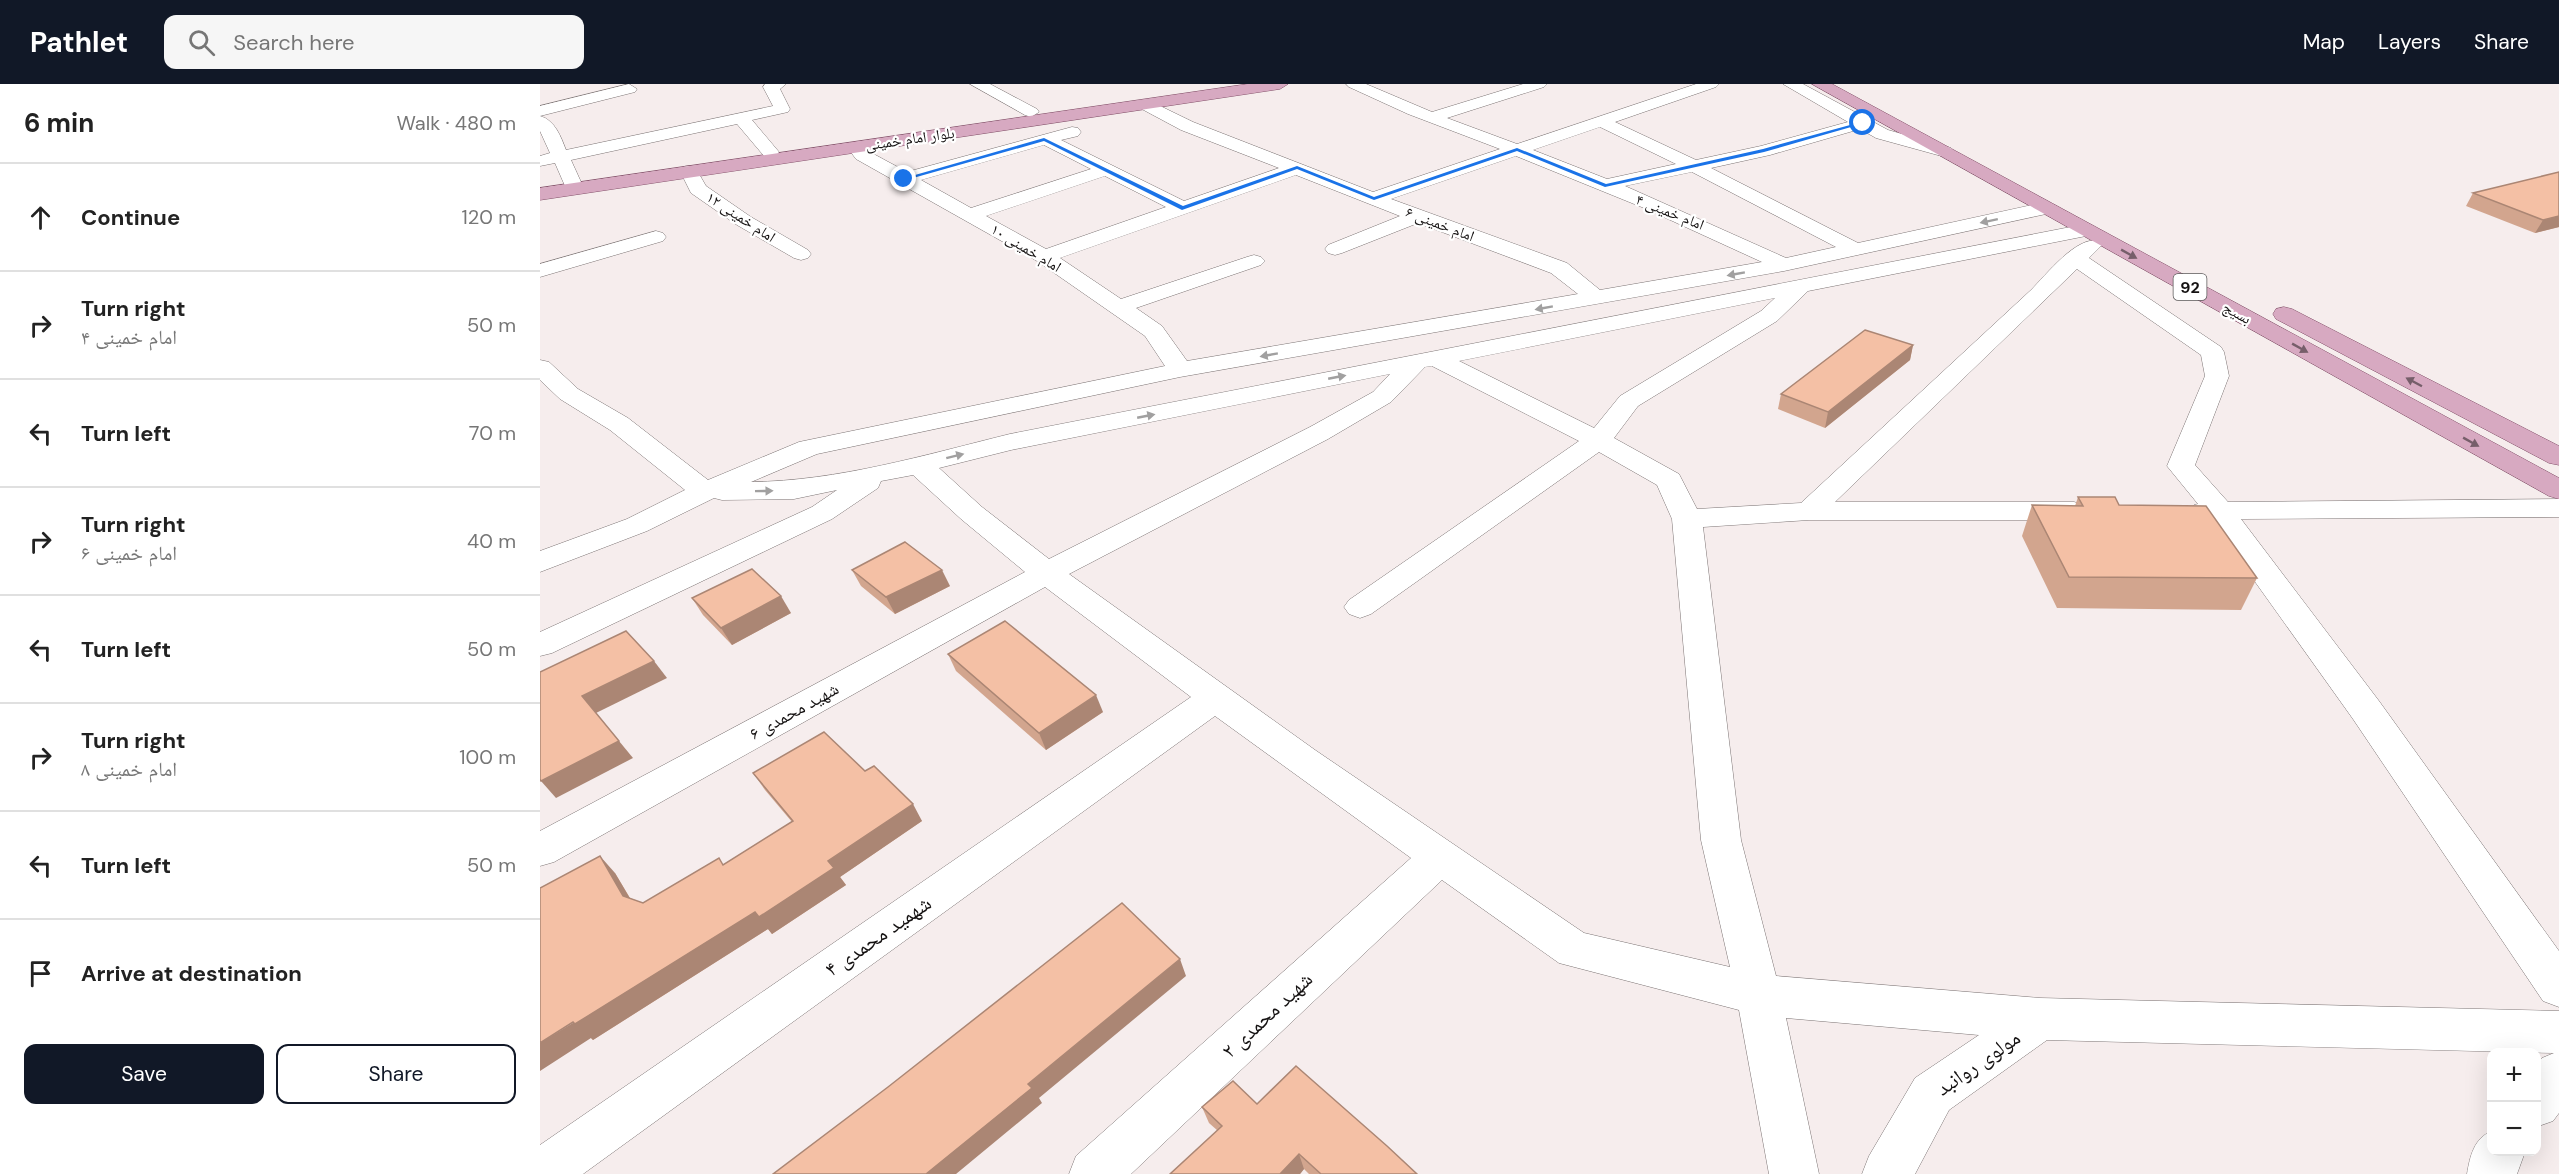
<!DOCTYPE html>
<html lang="en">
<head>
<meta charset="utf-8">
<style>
  :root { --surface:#fff; --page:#f6f6f6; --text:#222; --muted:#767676; --line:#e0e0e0; --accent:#111827 }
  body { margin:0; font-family:"DM Sans","Noto Naskh Arabic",sans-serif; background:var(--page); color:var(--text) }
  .controls { position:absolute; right:18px; bottom:18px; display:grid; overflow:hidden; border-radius:12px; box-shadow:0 6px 24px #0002 }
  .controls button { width:54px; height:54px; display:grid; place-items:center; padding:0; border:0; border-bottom:2px solid var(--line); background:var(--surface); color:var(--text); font:30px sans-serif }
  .stop { position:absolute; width:18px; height:18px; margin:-14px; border:4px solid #1a73e8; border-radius:50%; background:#fff }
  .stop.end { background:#1a73e8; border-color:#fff; box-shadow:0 2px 6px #0008 }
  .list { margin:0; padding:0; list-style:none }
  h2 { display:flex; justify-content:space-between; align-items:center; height:78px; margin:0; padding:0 24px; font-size:26px }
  h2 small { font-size:20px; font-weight:400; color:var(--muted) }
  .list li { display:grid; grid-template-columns:39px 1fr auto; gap:18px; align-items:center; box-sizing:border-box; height:108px; padding:0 24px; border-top:2px solid var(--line) }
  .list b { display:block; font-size:22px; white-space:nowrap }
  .list p { margin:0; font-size:20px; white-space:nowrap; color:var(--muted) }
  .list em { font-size:20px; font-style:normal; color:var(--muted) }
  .actions { display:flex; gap:12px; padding:18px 24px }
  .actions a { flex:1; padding:14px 0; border:2px solid var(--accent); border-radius:12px; text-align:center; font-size:21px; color:var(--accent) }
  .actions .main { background:var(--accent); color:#fff }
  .icon { flex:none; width:33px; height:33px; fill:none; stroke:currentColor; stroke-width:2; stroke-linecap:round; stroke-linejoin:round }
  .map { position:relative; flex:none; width:2019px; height:1090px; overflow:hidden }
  header { display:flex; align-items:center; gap:36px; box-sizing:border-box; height:84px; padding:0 30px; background:var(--accent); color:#fff }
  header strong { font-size:28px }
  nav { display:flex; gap:33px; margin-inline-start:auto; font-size:21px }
  .search { width:420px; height:54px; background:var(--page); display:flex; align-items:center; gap:15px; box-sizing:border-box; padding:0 21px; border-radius:12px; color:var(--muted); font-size:22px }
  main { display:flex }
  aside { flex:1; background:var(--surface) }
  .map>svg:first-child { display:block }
</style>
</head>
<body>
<header>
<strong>Pathlet</strong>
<div class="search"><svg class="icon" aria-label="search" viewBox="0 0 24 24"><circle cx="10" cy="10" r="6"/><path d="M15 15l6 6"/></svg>Search here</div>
<nav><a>Map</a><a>Layers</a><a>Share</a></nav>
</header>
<main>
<aside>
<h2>6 min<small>Walk · 480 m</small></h2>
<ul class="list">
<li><svg class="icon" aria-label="ahead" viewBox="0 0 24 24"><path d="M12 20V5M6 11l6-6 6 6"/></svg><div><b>Continue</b></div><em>120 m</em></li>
<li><svg class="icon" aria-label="right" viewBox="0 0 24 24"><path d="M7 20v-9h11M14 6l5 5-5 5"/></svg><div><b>Turn right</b><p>امام خمینی ۴</p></div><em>50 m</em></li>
<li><svg class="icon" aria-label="left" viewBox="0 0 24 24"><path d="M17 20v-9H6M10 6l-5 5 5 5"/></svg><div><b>Turn left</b></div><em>70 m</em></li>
<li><svg class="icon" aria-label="right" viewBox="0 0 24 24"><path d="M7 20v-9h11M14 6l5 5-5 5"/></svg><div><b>Turn right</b><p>امام خمینی ۶</p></div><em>40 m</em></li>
<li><svg class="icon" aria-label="left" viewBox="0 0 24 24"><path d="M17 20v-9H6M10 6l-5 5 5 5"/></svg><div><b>Turn left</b></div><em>50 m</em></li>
<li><svg class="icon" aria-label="right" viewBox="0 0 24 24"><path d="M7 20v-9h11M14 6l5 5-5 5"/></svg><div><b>Turn right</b><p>امام خمینی ۸</p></div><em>100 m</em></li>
<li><svg class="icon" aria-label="left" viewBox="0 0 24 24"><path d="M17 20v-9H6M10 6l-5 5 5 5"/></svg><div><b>Turn left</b></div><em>50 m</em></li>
<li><svg class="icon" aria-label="arrive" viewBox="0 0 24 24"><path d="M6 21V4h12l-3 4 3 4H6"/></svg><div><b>Arrive at destination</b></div></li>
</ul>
<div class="actions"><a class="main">Save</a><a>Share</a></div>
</aside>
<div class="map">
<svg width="2019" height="1090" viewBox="0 0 2019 1090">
  <rect width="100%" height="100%" fill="#f6eded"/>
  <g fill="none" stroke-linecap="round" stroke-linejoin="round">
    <defs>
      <g id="minor">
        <path d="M89,0L97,5L95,8L0,32V22Z"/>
        <path d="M225,0H246L240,5L250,25L248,28L212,36L239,68L236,72H224L197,40L31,76L41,98L39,102H25L15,79L0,82V72L10,69L0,47V32C15,36 21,53 26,66L233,22L223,3Z"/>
        <path d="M430,0H450L497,25L499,28L491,33L485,31Z"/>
        <path d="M806,0H826L892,28L983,0H1007L1004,3L907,34L977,60L1156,0H1179L1176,3L1075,38L1156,76L1221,62L1308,38L1243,0H1263L1348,46L1411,64L1414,68L1411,72L1405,73L1336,54L1320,45L1230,71L1171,84L1318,159L1506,118L1513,120L1516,124L1513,128L1506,130L1244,187L640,293L277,370L211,398C298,397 385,371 470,350L1546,140L1553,142L1556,146L1553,150L1546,152L1268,207L1237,237L1098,322L1074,354L1139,390L1157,425L1261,419L1491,206C1506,191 1537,151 1559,157L1562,161L1549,174L1681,263L1684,268L1689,292L1655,381L1688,418L2019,415V433L1701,435L1839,617L2019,867V923L2003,917L1813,635L1671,436L1654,433L1649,427L1654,421L1658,420L1627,382L1665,292L1661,271L1537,185L1295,418H1534L1544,421L1549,427L1544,433L1534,436H1269L1163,443L1201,756L1236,892L1500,914L2019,927V1029L2013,1037L1996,1043V981L2002,974L2014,969L1507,956L1409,1026L1375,1090H1322L1329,1072L1375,994L1439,951L1246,934L1279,1090H1229L1199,926L1019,879L902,796L591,1090H529L536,1072L871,774L675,632L43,1090H0V1061L651,613L505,503L14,778L0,782V747L485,488L421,435L373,391L341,397L338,404L292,435L12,569L0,572V548L272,423L297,406L254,415L182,416L174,414L107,447L0,488V467L87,435L145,406L70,346L20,315L0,296V276L9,278L38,305L88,334L168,396L259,358L625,282L605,252L497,177L316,75L307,63L310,59H322L328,67L367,88L532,43L538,44L541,48L538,52L521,56L644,117L739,84L641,46L598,23L596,20L598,17H610L653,38L833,108L960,65L868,30L809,3ZM1060,43L1136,80L1067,95L993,66ZM504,61L551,85L431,124L381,96ZM976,72L1104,124L1222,178L1060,206L1027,179L851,115ZM1152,88L1296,163L1246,174L1085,102ZM756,91L860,132L788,161L785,165L788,169L795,171L802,169L878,139L1011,189L1038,210L647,277L622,242L596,224L721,181L725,177L721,173L714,171L707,173L581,215L520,174ZM565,92L626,123L506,165L446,132ZM1235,214L1221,227L1080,312L1054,344L919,277ZM892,282L1039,357L809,516L804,523L809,530L820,534L831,530L1059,368L1117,401L1132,435L1161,756L1190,883L1044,849L775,666L529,490L788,355L851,318L885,283ZM850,290L833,308L770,343L509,475L442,423L399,384L471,366Z"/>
        <path d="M149,82L155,83L166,102L211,133L268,166L271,170L268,174L261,176L254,174L197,141L151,109L140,87L143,83Z"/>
        <path d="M116,147L123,149L126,153L123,157L0,193V180Z"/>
        <path d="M1952,1047V1068H1985L1977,1090H1927C1930,1072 1934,1054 1952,1047Z"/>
      </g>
      <g id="major">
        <path d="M708,0H748L740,5L0,116V104Z"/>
        <path d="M1272,0H1292L2019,394V415L2009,412Z"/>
        <path d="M1744,223L1752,225L2019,362V381L2009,379L1736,235L1733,230L1736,225Z"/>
      </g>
    </defs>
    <!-- minor casing -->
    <use href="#minor" stroke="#7c7474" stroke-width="1"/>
    <!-- major casing -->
    <use href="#major" stroke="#824f68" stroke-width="1"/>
    <!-- minor -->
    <use href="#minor" fill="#fff" fill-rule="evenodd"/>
    <!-- major -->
    <use href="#major" fill="#d7a9c1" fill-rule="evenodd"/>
  </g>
  <!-- wall -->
  <g fill="#d2a58e">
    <path d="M2019,88V143L1995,149L1926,122L1933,109Z"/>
    <path d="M1373,261L1370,276L1285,344L1238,325L1241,310Z"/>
    <path d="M1538,413L1579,421L1717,494L1701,526L1517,524L1482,452L1492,421L1535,422Z"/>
    <path d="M312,486L410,502L355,530L321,502Z"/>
    <path d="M152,514L251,529L192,561L163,531Z"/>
    <path d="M408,570L563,628L506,666L416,587Z"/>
    <path d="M325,687L382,737L300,793L306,801L232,850L228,845L53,956L51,954L75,789L90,814L103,819L184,780L252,738L225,706L213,689Z"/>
    <path d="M717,1020L877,1090H769L764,1085L760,1090H630L678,1047L669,1039L662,1023Z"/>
  </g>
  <!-- shaded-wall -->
  <g fill="#ab8674">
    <path d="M2019,132V143L1995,149L2003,136Z"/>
    <path d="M1373,261L1370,276L1285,344L1288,328Z"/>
    <path d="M402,486L410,502L355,530L346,513Z"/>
    <path d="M241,512L251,529L192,561L181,544Z"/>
    <path d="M114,577L127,594L56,629L42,612Z"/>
    <path d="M556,611L563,628L506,666L499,649Z"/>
    <path d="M79,657L93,674L16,714L1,697Z"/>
    <path d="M373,720L382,737L300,793L306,801L232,850L228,845L53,956L51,954L0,987V959L215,828L288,777Z"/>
    <path d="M60,772L75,789L98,828L83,812Z"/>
    <path d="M640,875L646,892L499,1014L502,1019L416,1090H386L488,1000Z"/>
    <path d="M759,1070L764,1085L760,1090H740Z"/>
  </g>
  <!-- building -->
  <g fill="#f4c0a5" stroke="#ab8674" stroke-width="1.5">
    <path d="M2019,88V132L2003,136L1933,109Z"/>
    <path d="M1325,246L1373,261L1288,328L1241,310Z"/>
    <path d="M1538,413H1575L1579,421L1666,422L1717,494L1529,493L1492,421L1543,422Z"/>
    <path d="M365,458L402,486L346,513L312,486Z"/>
    <path d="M212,485L241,512L181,544L152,514Z"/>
    <path d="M465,537L556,611L499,649L408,570Z"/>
    <path d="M86,547L114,577L42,612L79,657L1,697L0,695V588Z"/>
    <path d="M284,648L325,687L334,682L373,720L288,777L294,784L219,833L215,828L35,940L33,938L0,959V804L60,772L83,812L103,819L179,774L183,781L253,737L213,689Z"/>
    <path d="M582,819L640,875L488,1000L492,1004L386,1090H233L348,1003Z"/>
    <path d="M756,982L847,1062L877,1090H781L759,1070L740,1090H630L682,1042L662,1023L693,997L717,1020Z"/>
  </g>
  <!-- one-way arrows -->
  <defs><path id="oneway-solid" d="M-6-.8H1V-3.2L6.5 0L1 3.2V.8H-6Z" transform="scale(1.5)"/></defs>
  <g fill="#a1a0a0">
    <use href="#oneway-solid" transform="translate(1449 137) rotate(168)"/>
    <use href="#oneway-solid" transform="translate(1196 190) rotate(170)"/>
    <use href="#oneway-solid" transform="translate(1004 224) rotate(170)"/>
    <use href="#oneway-solid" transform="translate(729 271) rotate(170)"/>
    <use href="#oneway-solid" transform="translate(797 293) rotate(-11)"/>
    <use href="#oneway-solid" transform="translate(606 332) rotate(-11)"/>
    <use href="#oneway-solid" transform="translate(415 372) rotate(-14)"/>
    <use href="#oneway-solid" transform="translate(224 407) rotate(-1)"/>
  </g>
  <g fill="#765e6a">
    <use href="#oneway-solid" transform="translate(1589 170) rotate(29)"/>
    <use href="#oneway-solid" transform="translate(1760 264) rotate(29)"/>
    <use href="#oneway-solid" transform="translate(1874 298) rotate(-152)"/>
    <use href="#oneway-solid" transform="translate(1931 358) rotate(29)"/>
  </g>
  <!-- route -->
  <path fill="#1a73e8" d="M1321,38L1325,39L1224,68L1065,103L977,67L834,116L757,85L642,126L504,57L366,96L361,95L504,54L643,122L757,82L834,113L977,64L1066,100L1223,65Z"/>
  <g text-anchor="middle" stroke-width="4.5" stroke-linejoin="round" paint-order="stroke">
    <!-- far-street labels -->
    <g font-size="15" fill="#151212" stroke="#fff">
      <text transform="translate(370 55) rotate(-8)" y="5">بلوار امام خمینی</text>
      <text transform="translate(1130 128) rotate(22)" y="5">امام خمینی ۴</text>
      <text transform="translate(201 133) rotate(33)" y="5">امام خمینی ۱۲</text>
      <text transform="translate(900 140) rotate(21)" y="5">امام خمینی ۶</text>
      <text transform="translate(486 164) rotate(31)" y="5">امام خمینی ۱۰</text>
      <text transform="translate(1697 229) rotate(29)" y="5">بسیج</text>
    </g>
    <!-- shield labels -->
    <rect fill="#fff" stroke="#5b5959" stroke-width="1.5" x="1633.5" y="190" width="33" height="26" rx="4.5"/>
    <g font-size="16" font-weight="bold" fill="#151212">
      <text x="1650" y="209">92</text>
    </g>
    <!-- street labels -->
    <g font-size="18" fill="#151212" stroke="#fff">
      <text transform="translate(254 627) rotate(-29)" y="6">شهید محمدی ۶</text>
    </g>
    <!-- near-street labels -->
    <g font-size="21" fill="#151212" stroke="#fff">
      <text transform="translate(338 852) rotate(-35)" y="7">شهمید محمدی ۴</text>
      <text transform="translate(727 931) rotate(-43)" y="7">شهید محمدی ۲</text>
      <text transform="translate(1438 979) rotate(-35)" y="7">مولوی روانبد</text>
    </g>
  </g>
</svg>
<div class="controls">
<button>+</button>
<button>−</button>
</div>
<div class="stop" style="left:1323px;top:39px"></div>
<div class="stop end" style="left:364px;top:95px"></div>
</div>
</main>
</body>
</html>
